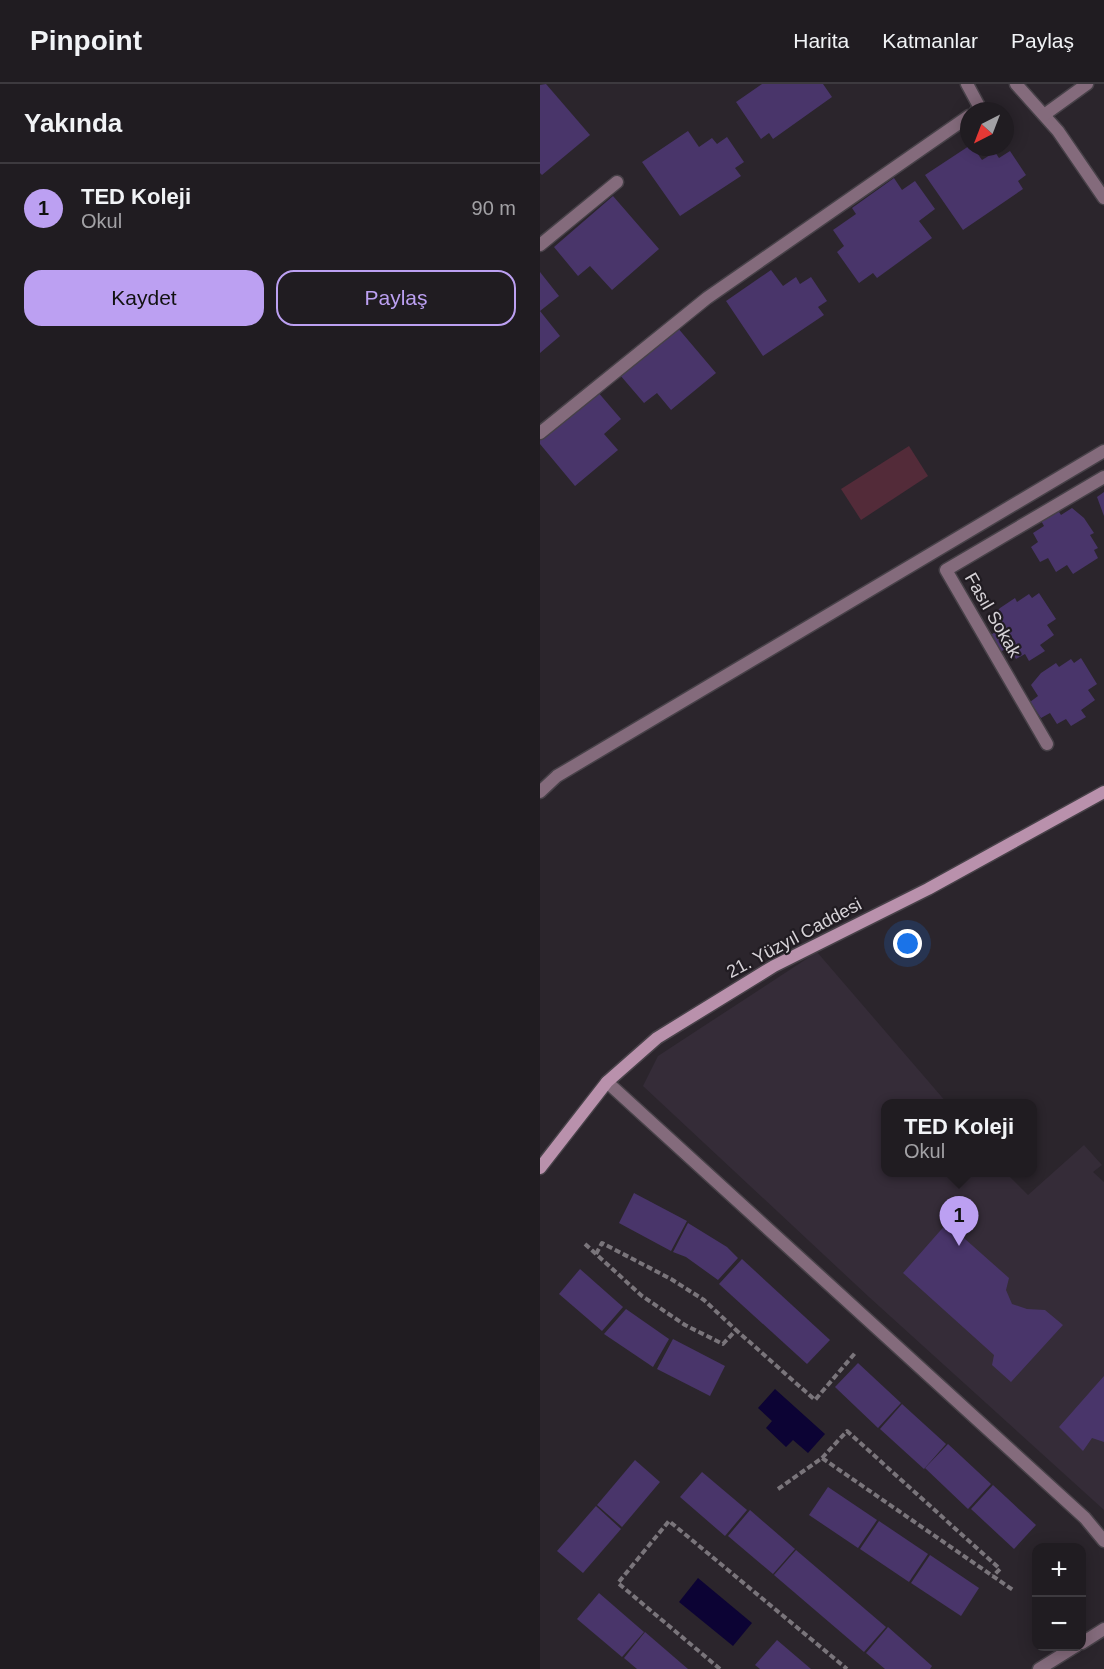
<!DOCTYPE html>
<html lang="tr">
<head>
<meta charset="utf-8">
<style>
  :root { --surface:#201c21; --page:#28252a; --text:#f1f3f6; --muted:#a2a1a5; --line:#3d3a3f; --accent:#bca0f2 }
  body { margin:0; font-family:Helvetica,sans-serif; background:var(--page); color:var(--text) }
  .controls { position:absolute; right:18px; bottom:18px; display:grid; overflow:hidden; border-radius:12px; box-shadow:0 3px 15px #0003 }
  .controls button { width:54px; height:54px; display:grid; place-items:center; padding:0; border:0; border-bottom:2px solid var(--line); background:var(--surface); color:var(--text); font:30px sans-serif }
  .compass { position:absolute; left:420px; top:18px; width:54px; height:54px; border-radius:50%; background:var(--surface); box-shadow:0 3px 15px #0003; rotate:222deg }
  .you { position:absolute; left:368px; top:860px; width:21px; height:21px; margin:-15px; border:4px solid #fff; border-radius:50%; background:#1a73e8; box-shadow:0 0 0 9px #1a73e833 }
  .badge { display:grid; place-items:center; width:39px; height:39px; border-radius:50%; background:var(--accent); color:#111; font-size:20px; font-weight:700 }
  .pin { position:absolute; translate:-50% -50px; filter:drop-shadow(0 2px 3px #0008) }
  .pin::after { content:''; position:absolute; top:32px; width:21px; height:18px; background:inherit; clip-path:polygon(0 0,100% 0,50% 100%) }
  .popup { position:absolute; left:341px; top:1015px; width:156px; height:78px; box-sizing:border-box; display:grid; place-content:center; border-radius:12px; background:var(--surface); filter:drop-shadow(0 2px 4px #0005); font-size:20px; white-space:nowrap; color:var(--muted) }
  .popup b { font-size:22px; color:var(--text) }
  .popup::after { content:''; position:absolute; left:50%; top:100%; margin-left:-12px; border:12px solid transparent; border-top-color:var(--surface) }
  .list { margin:0; padding:0; list-style:none }
  h2 { display:flex; justify-content:space-between; align-items:center; height:78px; margin:0; padding:0 24px; font-size:26px }
  h2 small { font-size:20px; font-weight:400; color:var(--muted) }
  .list li { display:grid; grid-template-columns:39px 1fr auto; gap:18px; align-items:center; box-sizing:border-box; height:90px; padding:0 24px; border-top:2px solid var(--line) }
  .list b { display:block; font-size:22px; white-space:nowrap }
  .list p { margin:0; font-size:20px; white-space:nowrap; color:var(--muted) }
  .list em { font-size:20px; font-style:normal; color:var(--muted) }
  .actions { display:flex; gap:12px; padding:18px 24px }
  .actions a { flex:1; padding:14px 0; border:2px solid var(--accent); border-radius:18px; text-align:center; font-size:21px; color:var(--accent) }
  .actions .main { background:var(--accent); color:#111 }
  .map { position:relative; flex:none; width:564px; height:1585px; overflow:hidden }
  header { display:flex; align-items:center; gap:36px; box-sizing:border-box; height:84px; padding:0 30px; background:var(--surface); border-bottom:2px solid var(--line) }
  header strong { font-size:28px }
  nav { display:flex; gap:33px; margin-inline-start:auto; font-size:21px }
  main { display:flex }
  aside { flex:1; background:var(--surface) }
  .map>svg:first-child { display:block }
</style>
</head>
<body>
<header>
<strong>Pinpoint</strong>
<nav><a>Harita</a><a>Katmanlar</a><a>Paylaş</a></nav>
</header>
<main>
<aside>
<h2>Yakında<small></small></h2>
<ul class="list">
<li><span class="badge">1</span><div><b>TED Koleji</b><p>Okul</p></div><em>90 m</em></li>
</ul>
<div class="actions"><a class="main">Kaydet</a><a>Paylaş</a></div>
</aside>
<div class="map">
<svg width="564" height="1585" viewBox="0 0 564 1585">
  <rect width="100%" height="100%" fill="#2b252c"/>
  <!-- built -->
  <path fill="#352c38" d="M277,868L407,1019L346,1020V1088L466,1089L488,1111L544,1061L562,1081L553,1088L564,1098V1426L329,1213L103,1002L118,972Z"/>
  <!-- green -->
  <path fill="#532b39" d="M369,362L388,392L321,436L301,405Z"/>
  <!-- water -->
  <g fill="#0c0334">
    <path d="M235,1305L285,1350L268,1369L253,1356L246,1363L226,1344L232,1337L218,1324Z"/>
    <path d="M158,1494L212,1539L193,1562L139,1518Z"/>
  </g>
  <!-- building -->
  <g fill="#49356a">
    <path d="M6,0L50,51L2,91L0,89V1Z"/>
    <path d="M222,0H283L292,13L233,55L229,49L221,55L196,18Z"/>
    <path d="M148,47L159,63L172,54L177,60L187,53L204,78L195,84L201,92L140,132L102,78Z"/>
    <path d="M429,62L433,63L442,76L455,68L459,74L470,67L486,91L478,97L483,105L423,146L385,91Z"/>
    <path d="M354,94L362,106L375,97L395,125L379,137L392,154L337,194L333,189L319,199L297,168L304,162L293,146L316,130L312,124Z"/>
    <path d="M73,112L119,165L72,206L50,182L38,192L14,163Z"/>
    <path d="M231,186L243,202L256,193L260,200L271,193L287,217L278,223L284,231L223,272L186,217Z"/>
    <path d="M0,188L19,212L0,227L20,252L0,269Z"/>
    <path d="M137,243L176,289L131,326L117,309L104,319L80,291Z"/>
    <path d="M57,307L81,335L64,350L78,366L35,402L0,360V355Z"/>
    <path d="M564,408V432L557,413Z"/>
    <path d="M516,423L521,431L532,424L544,434L554,449L550,451L558,464L554,466L558,474L533,490L527,481L516,488L508,474L500,478L491,463L498,458L493,449L504,442L499,433Z"/>
    <path d="M499,509L516,535L507,541L514,551L500,561L505,567L489,577L485,570L476,575L468,563L459,569L449,552L457,547L450,536L460,524L475,514L477,518L489,510L492,514Z"/>
    <path d="M541,574L557,600L548,606L555,616L541,626L546,633L531,642L526,635L517,640L510,629L501,634L490,618L498,612L491,601L501,589L516,579L519,583L531,575L534,579Z"/>
    <path d="M94,1109L147,1137L131,1167L79,1139Z"/>
    <path d="M148,1139L187,1163L198,1174L178,1196L146,1173L133,1168Z"/>
    <path d="M407,1139L469,1194L466,1206L472,1220L487,1225L505,1226L523,1241L471,1298L452,1281L454,1271L363,1189Z"/>
    <path d="M202,1175L290,1256L267,1280L179,1200Z"/>
    <path d="M40,1185L83,1223L62,1247L19,1210Z"/>
    <path d="M86,1225L129,1255L113,1283L64,1250Z"/>
    <path d="M133,1255L185,1282L170,1312L117,1285Z"/>
    <path d="M318,1279L361,1319L338,1344L295,1303Z"/>
    <path d="M564,1292V1358L552,1354L543,1367L519,1343Z"/>
    <path d="M362,1320L406,1360L384,1385L340,1345Z"/>
    <path d="M408,1360L451,1400L428,1425L385,1384Z"/>
    <path d="M95,1376L120,1398L82,1443L57,1421Z"/>
    <path d="M162,1388L207,1426L185,1452L140,1413Z"/>
    <path d="M453,1401L496,1441L474,1465L431,1425Z"/>
    <path d="M288,1403L337,1436L318,1464L269,1431Z"/>
    <path d="M56,1422L81,1445L43,1489L17,1467Z"/>
    <path d="M210,1426L255,1465L233,1490L188,1452Z"/>
    <path d="M339,1437L388,1470L369,1498L320,1465Z"/>
    <path d="M256,1466L346,1543L324,1568L234,1491Z"/>
    <path d="M390,1471L439,1504L421,1532L371,1499Z"/>
    <path d="M59,1509L104,1548L82,1573L37,1535Z"/>
    <path d="M348,1543L392,1582L390,1585H345L326,1569Z"/>
    <path d="M105,1548L148,1585H97L84,1574Z"/>
    <path d="M237,1556L271,1585H220L215,1581Z"/>
  </g>
  <g fill="none" stroke-linecap="round" stroke-linejoin="round">
    <defs>
      <g id="street">
        <path d="M427,0L440,24L436,27"/>
        <path d="M476,0L518,47L564,114"/>
        <path d="M504,31L547,0"/>
        <path d="M0,161L77,98"/>
        <path d="M0,349L167,214L429,32"/>
        <path d="M507,660L406,486L564,393"/>
        <path d="M0,708L17,692L564,367"/>
        <path d="M67,998L545,1434L564,1457"/>
        <path d="M542,1559L564,1545"/>
        <path d="M499,1585L536,1562"/>
      </g>
      <path id="secondary" d="M0,1084L67,998L117,954L234,882L388,805L564,708"/>
    </defs>
    <!-- street casing -->
    <use href="#street" stroke="#474148" stroke-width="15"/>
    <!-- secondary casing -->
    <use href="#secondary" stroke="#474148" stroke-width="15"/>
    <!-- path -->
    <g stroke="#7a757b" stroke-width="4" stroke-dasharray="6 3" stroke-linecap="butt">
      <path d="M45,1160L102,1212L145,1241L183,1260L196,1246L275,1316L316,1268"/>
      <path d="M56,1170L62,1159L131,1195L164,1216L196,1246"/>
      <path d="M282,1374L307,1347L460,1485L453,1492"/>
      <path d="M238,1405L282,1374L473,1506"/>
      <path d="M180,1585L78,1499L129,1437L307,1585"/>
    </g>
    <!-- street -->
    <use href="#street" stroke="#846b7c" stroke-width="12"/>
    <!-- secondary -->
    <use href="#secondary" stroke="#b991ac" stroke-width="12"/>
  </g>
  <g text-anchor="middle" stroke-width="4.5" stroke-linejoin="round" paint-order="stroke">
    <!-- street labels -->
    <g font-size="18" fill="#d7d3d8" stroke="#211c22">
      <text transform="translate(453 531) rotate(60)" y="6">Fasıl Sokak</text>
      <text transform="translate(254 854) rotate(-28)" y="6">21. Yüzyıl Caddesi</text>
    </g>
  </g>
</svg>
<div class="controls">
<button>+</button>
<button>−</button>
</div>
<svg class="compass" viewBox="-18 -18 36 36"><path d="M0-13l5 13h-10z" fill="#e53935"/><path d="M0 13l5-13h-10z" fill="#a2a1a5"/></svg>
<div class="you"></div>
<div class="pin badge" style="left:419px;top:1162px">1</div>
<div class="popup"><b>TED Koleji</b>Okul</div>
</div>
</main>
</body>
</html>
